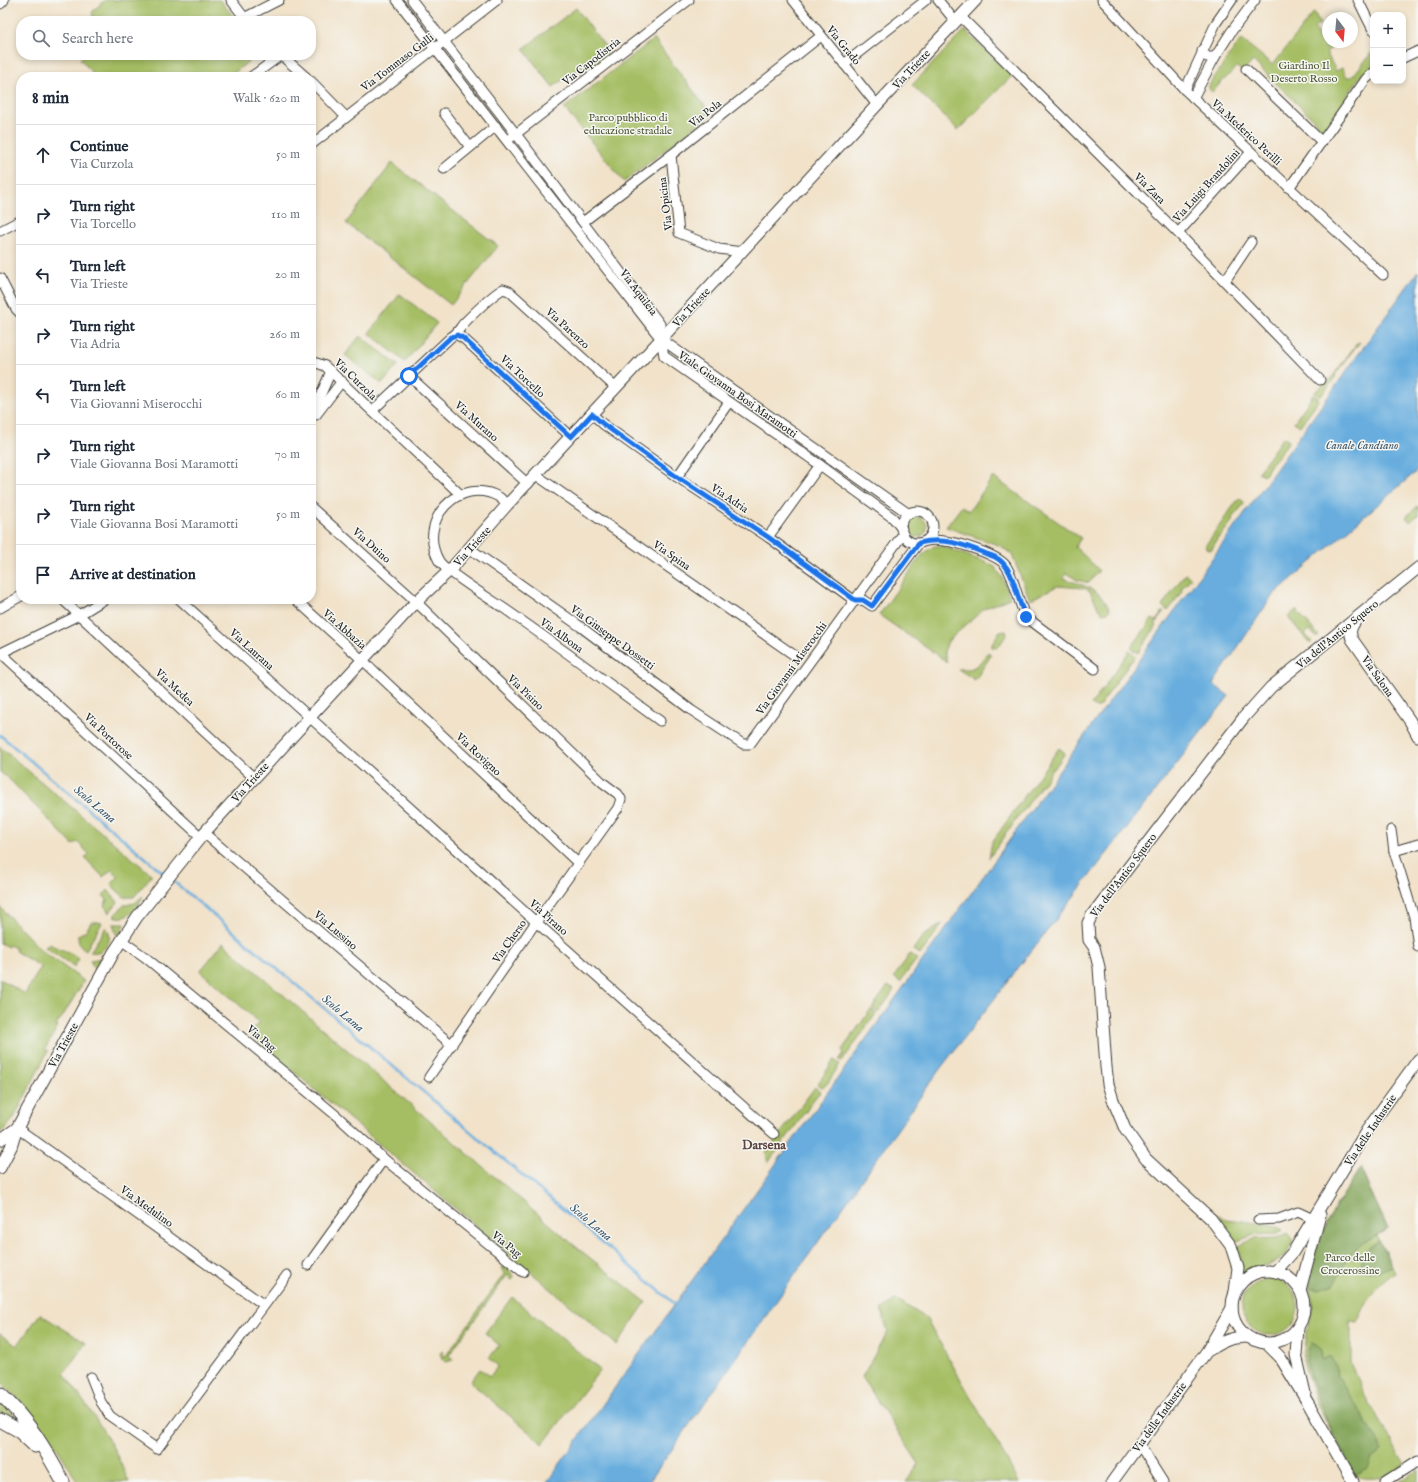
<!DOCTYPE html>
<html lang="en">
<head>
<meta charset="utf-8">
<style>
  :root { --surface:#fff; --page:#f6f6f7; --text:#1f2937; --muted:#747a83; --line:#e0e1e3 }
  body { margin:0; font-family:"IM FELL English",serif; background:var(--page); color:var(--text) }
  .controls { position:absolute; right:12px; top:12px; display:grid; overflow:hidden; border-radius:8px; box-shadow:0 2px 6px #0003 }
  .controls button { width:36px; height:36px; display:grid; place-items:center; padding:0; border:0; border-bottom:1px solid var(--line); background:var(--surface); color:var(--text); font:20px sans-serif }
  .compass { position:absolute; left:1322px; top:12px; width:36px; height:36px; border-radius:50%; background:var(--surface); box-shadow:0 2px 6px #0003; rotate:164deg }
  .stop { position:absolute; width:12px; height:12px; margin:-9px; border:3px solid #1a73e8; border-radius:50%; background:#fff }
  .stop.end { background:#1a73e8; border-color:#fff; box-shadow:0 1px 4px #0008 }
  .list { margin:0; padding:0; list-style:none }
  h2 { display:flex; justify-content:space-between; align-items:center; height:52px; margin:0; padding:0 16px; font-size:17px }
  h2 small { font-size:13px; font-weight:400; color:var(--muted) }
  .list li { display:grid; grid-template-columns:26px 1fr auto; gap:12px; align-items:center; box-sizing:border-box; height:60px; padding:0 16px; border-top:1px solid var(--line) }
  .list b { display:block; font-size:15px; white-space:nowrap }
  .list p { margin:0; font-size:13px; white-space:nowrap; color:var(--muted) }
  .list em { font-size:13px; font-style:normal; color:var(--muted) }
  .icon { flex:none; width:22px; height:22px; fill:none; stroke:currentColor; stroke-width:2; stroke-linecap:round; stroke-linejoin:round }
  .map { position:relative; flex:none; width:1418px; height:1482px; overflow:hidden }
  .search { position:absolute; background:var(--surface); box-shadow:0 2px 6px #0003; left:16px; top:16px; width:300px; height:44px; display:flex; align-items:center; gap:10px; box-sizing:border-box; padding:0 14px; border-radius:16px; color:var(--muted); font-size:15px }
  .panel { position:absolute; background:var(--surface); box-shadow:0 2px 6px #0003; left:16px; top:72px; width:300px; height:532px; border-radius:16px }
  .map>svg:first-child { display:block }
</style>
</head>
<body>
<div class="map">
<svg width="1418" height="1482" viewBox="0 0 1418 1482">
  <rect width="100%" height="100%" fill="#f6f6f2"/>
  <filter id="ink" filterUnits="userSpaceOnUse"><feTurbulence type="fractalNoise" baseFrequency=".025" numOctaves="2"/><feDisplacementMap in="SourceGraphic" scale="8" xChannelSelector="R" yChannelSelector="G"/><feConvolveMatrix kernelMatrix="1 2 1 2 8 2 1 2 1" color-interpolation-filters="sRGB"/></filter>
  <filter id="wash" filterUnits="userSpaceOnUse"><feTurbulence type="fractalNoise" baseFrequency=".012" numOctaves="4" result="noise"/><feDisplacementMap in="SourceGraphic" scale="16" xChannelSelector="R" yChannelSelector="G"/><feGaussianBlur stdDeviation="0.9" result="paint"/><feColorMatrix in="noise" values="0 0 0 0 0 0 0 0 0 0 0 0 0 0 0 0 0 1.4 0 .05"/><feComposite in="paint" operator="in"/></filter>
  <g filter="url(#wash)">
    <rect width="100%" height="100%" fill="#f1e2c9"/>
    <!-- green -->
    <g fill="#a5be64" stroke="#606d40">
      <path d="M105,0H220L237,21H94L92,12Z"/>
      <path d="M576,8L610,53L582,74L578,69L553,87L523,49Z"/>
      <path d="M1314,12L1320,24L1314,27L1325,48L1331,46L1332,48L1326,52L1336,71L1342,68L1347,77H1352L1373,51V66L1362,74L1322,133L1318,134L1314,129L1318,124L1253,61L1243,72L1237,67L1212,92L1209,89V85L1241,39L1273,65Z"/>
      <path d="M965,30L1012,76L958,130L912,85Z"/>
      <path d="M654,39L711,114L624,182L564,108Z"/>
      <path d="M85,55H255L254,57L229,77H96L80,59Z"/>
      <path d="M392,163L498,246L451,305L346,223Z"/>
      <path d="M400,294L437,323L405,362L369,333Z"/>
      <path d="M360,336L398,365L382,384L345,355Z"/>
      <path d="M1360,342L1345,360L1346,362L1335,374L1336,376L1321,396L1320,397L1314,393L1318,389L1330,380L1357,343Z"/>
      <path d="M1313,395L1319,399L1300,426L1294,422Z"/>
      <path d="M1283,437L1289,441L1284,448L1282,449L1279,455L1271,464L1265,475H1263L1258,472Z"/>
      <path d="M993,477L1081,538L1075,547L1099,570L1089,583L1077,580L1066,573L1063,578C1085,587 1098,586 1110,610L1108,612L1103,613L1099,610L1090,591L1084,588L1057,586L1030,600L1012,555L1001,546L946,527L962,506L969,511Z"/>
      <path d="M1239,498L1244,502V504L1232,518L1233,520L1220,537H1218L1212,549L1210,550L1205,546Z"/>
      <path d="M1418,506V515L1410,522L1406,517Z"/>
      <circle cx="917" cy="527" r="10"/>
      <path d="M934,546H942L985,562L995,567L1002,577L1010,598L985,608L948,641L944,652L947,662L879,615L922,555Z"/>
      <path d="M1185,574L1191,578L1181,589L1182,591L1168,611L1162,606Z"/>
      <path d="M1296,610L1319,636L1317,638L1310,630L1305,634L1312,642L1310,644L1288,617Z"/>
      <path d="M1163,611H1164L1155,624L1157,625L1138,653L1131,648L1152,619L1156,621Z"/>
      <path d="M1006,631L1007,635C1003,639 1000,646 996,648L992,647V644L999,632Z"/>
      <path d="M1130,650L1136,656L1130,663H1128L1126,669L1116,681V683L1098,708H1096L1091,705Z"/>
      <path d="M987,653H990V657L975,680L958,669H970L978,665Z"/>
      <path d="M0,747L152,875L134,897H124L111,885L118,877L111,870L103,877L85,858L89,854L77,842L73,845L11,781L0,772Z"/>
      <path d="M1059,748L1065,753L1054,769H1052L1044,783L1039,787V789L1020,815L1018,816L1010,829L1005,833V836L989,858L992,842Z"/>
      <path d="M108,890L118,902L109,913L105,905L107,900L103,895Z"/>
      <path d="M143,896C138,907 128,922 114,916L124,905L135,903Z"/>
      <path d="M0,907L41,950L84,981L61,1019H60L56,1025L58,1026L45,1049L48,1051L14,1118L6,1128L0,1133V979L25,994L41,967L15,951L16,949L10,945L8,947L0,943Z"/>
      <path d="M91,922H98L102,923L86,950C79,946 78,942 78,935L86,931Z"/>
      <path d="M113,924H125L117,936Z"/>
      <path d="M942,924L920,955L913,950L922,937Z"/>
      <path d="M106,927C115,940 105,955 90,952Z"/>
      <path d="M223,943L575,1246L646,1302L617,1345L249,1034L259,1022L200,971Z"/>
      <path d="M50,944C60,951 70,950 79,959L74,967L45,947Z"/>
      <path d="M910,954L917,959L900,982L894,977Z"/>
      <path d="M104,958L96,973L90,960Z"/>
      <path d="M888,986L894,990L878,1013L872,1008Z"/>
      <path d="M871,1009L876,1014L871,1021L869,1022L866,1026V1028L861,1035H860L857,1041L842,1061L839,1060L844,1053L842,1050Z"/>
      <path d="M834,1060L840,1064C834,1072 830,1083 822,1088L817,1085Z"/>
      <path d="M815,1087L820,1092L811,1103L806,1112H804L799,1121L768,1163L766,1153Z"/>
      <path d="M1360,1168L1388,1229L1377,1235L1395,1272C1376,1286 1365,1300 1358,1322L1351,1321V1362L1363,1392L1405,1464C1387,1476 1376,1482 1354,1476L1318,1406L1308,1378L1303,1360L1306,1333L1310,1321L1313,1304L1309,1287L1314,1257L1326,1223Z"/>
      <path d="M1209,1211L1227,1219L1273,1225L1283,1230L1277,1234L1254,1235L1235,1242L1223,1226Z"/>
      <path d="M1288,1233L1293,1239V1243L1285,1256L1275,1263L1251,1269L1242,1276L1240,1257L1237,1247C1243,1244 1249,1240 1255,1239C1267,1237 1277,1241 1288,1233Z"/>
      <path d="M502,1267C506,1267 513,1272 514,1277L511,1280L508,1274L449,1355L453,1360L446,1362L442,1359L440,1353L442,1351L445,1357L504,1274Z"/>
      <circle cx="1270" cy="1307" r="28"/>
      <path d="M512,1297L600,1370L543,1444L470,1382L480,1369L490,1376L498,1366L489,1358L499,1345L485,1333Z"/>
      <path d="M896,1299L926,1318L1019,1482H906L919,1464L862,1377L888,1331L881,1310Z"/>
      <path d="M40,1314L86,1343L64,1373L98,1422L115,1451L129,1482H77C56,1442 33,1413 0,1382V1334L17,1346Z"/>
      <path d="M0,1400L22,1425L0,1414Z"/>
      <path d="M1418,1470V1482H1398L1401,1480Z"/>
    </g>
    <!-- forest -->
    <g fill="#84a55a" stroke="#50603b">
      <path d="M1360,1168L1388,1229L1364,1242L1347,1257L1335,1284L1320,1289L1309,1287L1314,1257L1326,1223Z"/>
      <path d="M1379,1240L1392,1266L1380,1271L1359,1270C1362,1253 1366,1249 1379,1240Z"/>
      <path d="M1311,1341L1321,1349L1322,1360L1330,1356L1337,1368L1338,1376L1380,1444L1383,1451L1372,1458L1368,1468L1354,1476L1330,1428L1311,1380L1306,1360Z"/>
    </g>
    <!-- water -->
    <path fill="#68adde" stroke="#42647d" d="M1418,271V470L1273,595L1213,684L1229,696L940,1069L649,1482H547C837,1078 1129,676 1418,271Z"/>
    <g fill="none" stroke-linecap="round" stroke-linejoin="round">
      <!-- stream -->
      <g stroke="#68adde" stroke-width="2.5">
        <path d="M0,735L166,875"/>
        <path d="M172,880L675,1304"/>
      </g>
    </g>
  </g>
  <g filter="url(#ink)">
    <g fill="none" stroke-linecap="round" stroke-linejoin="round">
      <defs>
        <g id="minor">
          <path d="M231,0L247,21"/>
          <path d="M397,0L661,339L909,514"/>
          <path d="M412,0L516,134L660,324L661,339L664,356L820,465L893,518L902,529"/>
          <path d="M793,0L877,105"/>
          <path d="M938,0L955,21"/>
          <path d="M1102,0L1185,90L1383,275"/>
          <path d="M1358,0L1373,30"/>
          <path d="M960,16L1178,233L1320,380"/>
          <path d="M244,18L279,0"/>
          <path d="M1202,51L1207,57H1215L1231,32L1255,0"/>
          <path d="M281,55L306,77"/>
          <path d="M1403,58L1418,51"/>
          <path d="M844,64L926,0"/>
          <path d="M1246,69L1322,142"/>
          <path d="M251,77L281,55"/>
          <path d="M311,81L346,117"/>
          <path d="M1185,90L1216,23L1232,0"/>
          <path d="M1193,98L1215,57"/>
          <path d="M444,113L470,147"/>
          <path d="M512,137L689,0"/>
          <path d="M311,145L497,0"/>
          <path d="M671,155L679,233L719,249L742,252"/>
          <path d="M444,169L496,126"/>
          <path d="M1289,188L1366,79L1373,73"/>
          <path d="M583,222L671,155L821,36"/>
          <path d="M0,231L21,220"/>
          <path d="M1178,233L1251,152"/>
          <path d="M0,278L16,309L21,314"/>
          <path d="M1225,281L1251,242"/>
          <path d="M457,335L463,338L571,437"/>
          <path d="M311,361L325,366L372,411L451,337C457,334 459,329 464,323C473,314 492,295 503,289L509,291L616,388"/>
          <path d="M409,376L528,484"/>
          <path d="M372,411L461,495"/>
          <path d="M592,414L603,424L677,477L768,537L855,601"/>
          <path d="M316,415L342,381"/>
          <path d="M311,417L331,371"/>
          <path d="M536,475L794,655"/>
          <path d="M677,477L729,402"/>
          <path d="M507,505C505,503 502,499 499,497C459,475 416,521 439,561C445,571 490,599 502,607C556,644 608,683 660,721"/>
          <path d="M311,507L410,596L602,782L618,794L621,799L618,808L536,922L429,1077"/>
          <circle cx="917" cy="527" r="16"/>
          <path d="M768,537L820,465"/>
          <path d="M923,542C930,540 937,540 944,541C957,542 999,555 1006,566C1016,581 1017,601 1026,617L1095,669"/>
          <path d="M469,548L581,627L691,710L743,744H750L903,534"/>
          <path d="M62,599L253,777"/>
          <path d="M105,599L79,615L1,653L201,837"/>
          <path d="M179,599L536,922L774,1134"/>
          <path d="M295,599L370,667L579,864"/>
          <path d="M855,601L863,600L872,606L919,543"/>
          <path d="M0,608L21,596"/>
          <path d="M1391,830L1394,851L1414,917L1418,947"/>
          <path d="M204,833L452,1045"/>
          <path d="M1394,851L1418,844"/>
          <path d="M121,940L145,957L338,1117L384,1159L523,1272"/>
          <path d="M17,1128L264,1305"/>
          <path d="M1258,1220L1279,1219L1298,1212L1313,1219L1315,1225"/>
          <path d="M308,1265L384,1159"/>
          <path d="M91,1377L101,1402L110,1416L157,1449L287,1275"/>
          <path d="M1139,1444L1163,1482"/>
          <path d="M1385,1482L1418,1461"/>
        </g>
        <g id="tertiary">
          <path d="M0,3L3,0"/>
          <path d="M1356,620C1351,627 1349,631 1352,639L1410,721L1418,736"/>
          <path d="M0,1140L17,1128"/>
          <path d="M0,1168L11,1147L17,1128L114,952L137,917L204,833L310,717L416,602L450,570L507,505L661,339L877,105L976,0"/>
          <circle cx="1268" cy="1307" r="36"/>
          <path d="M1275,1272L1293,1252L1367,1130L1418,1060"/>
          <path d="M1300,1290L1320,1215"/>
          <path d="M1235,1292L1238,1268L1231,1246L1211,1219L1146,1159L1125,1129L1113,1100L1108,1084L1106,1067L1099,967L1094,947L1089,940L1088,923L1092,915L1244,717L1271,687L1418,568"/>
          <path d="M1298,1327L1296,1355L1305,1393"/>
          <path d="M1266,1343L1280,1357L1308,1403L1353,1482"/>
          <path d="M1209,1350C1223,1341 1231,1337 1248,1337"/>
          <path d="M1112,1482L1207,1351L1232,1308"/>
        </g>
        <g id="secondary">
          <path d="M0,1394C27,1418 46,1450 63,1482"/>
          <path d="M0,1420L18,1430L35,1446"/>
        </g>
      </defs>
      <!-- minor casing -->
      <use href="#minor" stroke="#3c3a36" stroke-width="11"/>
      <!-- tertiary casing -->
      <use href="#tertiary" stroke="#3c3a36" stroke-width="13"/>
      <!-- secondary casing -->
      <use href="#secondary" stroke="#3c3a36" stroke-width="15"/>
      <!-- minor -->
      <use href="#minor" stroke="#fff" stroke-width="9"/>
      <!-- tertiary -->
      <use href="#tertiary" stroke="#fff" stroke-width="11"/>
      <!-- secondary -->
      <use href="#secondary" stroke="#fff" stroke-width="13"/>
    </g>
  </g>
  <g fill="none" stroke-linecap="round" stroke-linejoin="round" filter="url(#ink)">
    <!-- route -->
    <path stroke="#1a73e8" stroke-width="5" d="M409,376L451,337L457,335L463,338L571,437L592,414L603,424L677,477L768,537L855,600H863L872,606L919,543C948,536 968,547 995,557C1016,568 1015,598 1026,617"/>
  </g>
  <g text-anchor="middle" stroke-width="3" stroke-linejoin="round" paint-order="stroke">
    <!-- street labels -->
    <g font-size="11" fill="#1c1c1c" stroke="#f6f6f2">
      <text transform="translate(844 45) rotate(51)" y="4">Via Grado</text>
      <text transform="translate(591 61) rotate(-38)" y="4">Via Capodistria</text>
      <text transform="translate(397 62) rotate(-37)" y="4">Via Tommaso Gulli</text>
      <text transform="translate(911 69) rotate(-47)" y="4">Via Trieste</text>
      <text transform="translate(705 113) rotate(-38)" y="4">Via Pola</text>
      <text transform="translate(1247 132) rotate(43)" y="4">Via Mederico Perilli</text>
      <text transform="translate(1206 185) rotate(-48)" y="4">Via Luigi Brandolini</text>
      <text transform="translate(1150 188) rotate(45)" y="4">Via Zara</text>
      <text transform="translate(665 204) rotate(-97)" y="4">Via Opicina</text>
      <text transform="translate(639 292) rotate(53)" y="4">Via Aquileia</text>
      <text transform="translate(691 307) rotate(-47)" y="4">Via Trieste</text>
      <text transform="translate(568 328) rotate(42)" y="4">Via Parenzo</text>
      <text transform="translate(523 376) rotate(43)" y="4">Via Torcello</text>
      <text transform="translate(356 379) rotate(44)" y="4">Via Curzola</text>
      <text transform="translate(738 394) rotate(35)" y="4">Viale Giovanna Bosi Maramotti</text>
      <text transform="translate(477 421) rotate(42)" y="4">Via Murano</text>
      <text transform="translate(730 498) rotate(34)" y="4">Via Adria</text>
      <text transform="translate(372 545) rotate(42)" y="4">Via Duino</text>
      <text transform="translate(472 546) rotate(-48)" y="4">Via Trieste</text>
      <text transform="translate(672 555) rotate(35)" y="4">Via Spina</text>
      <text transform="translate(345 629) rotate(42)" y="4">Via Abbazia</text>
      <text transform="translate(1337 634) rotate(-39)" y="4">Via dell'Antico Squero</text>
      <text transform="translate(562 635) rotate(36)" y="4">Via Albona</text>
      <text transform="translate(613 637) rotate(36)" y="4">Via Giuseppe Dossetti</text>
      <text transform="translate(252 649) rotate(42)" y="4">Via Laurana</text>
      <text transform="translate(791 668) rotate(-54)" y="4">Via Giovanni Miserocchi</text>
      <text transform="translate(1378 676) rotate(55)" y="4">Via Salona</text>
      <text transform="translate(175 687) rotate(43)" y="4">Via Medea</text>
      <text transform="translate(526 692) rotate(44)" y="4">Via Pisino</text>
      <text transform="translate(109 736) rotate(43)" y="4">Via Portorose</text>
      <text transform="translate(479 754) rotate(43)" y="4">Via Rovigno</text>
      <text transform="translate(250 782) rotate(-48)" y="4">Via Trieste</text>
      <text transform="translate(1123 875) rotate(-53)" y="4">Via dell'Antico Squero</text>
      <text transform="translate(549 917) rotate(42)" y="4">Via Pirano</text>
      <text transform="translate(336 930) rotate(41)" y="4">Via Lussino</text>
      <text transform="translate(509 941) rotate(-55)" y="4">Via Cherso</text>
      <text transform="translate(262 1038) rotate(40)" y="4">Via Pag</text>
      <text transform="translate(63 1045) rotate(-61)" y="4">Via Trieste</text>
      <text transform="translate(1370 1130) rotate(-56)" y="4">Via delle Industrie</text>
      <text transform="translate(147 1206) rotate(36)" y="4">Via Medulino</text>
      <text transform="translate(507 1244) rotate(39)" y="4">Via Pag</text>
      <text transform="translate(1159 1417) rotate(-54)" y="4">Via delle Industrie</text>
    </g>
    <!-- park labels -->
    <g font-size="11" fill="#4c5535" stroke="#f6f6f2">
      <text x="1304" y="69">Giardino Il<tspan x="1304" dy="13">Deserto Rosso</tspan></text>
      <text x="628" y="121">Parco pubblico di<tspan x="628" dy="13">educazione stradale</tspan></text>
      <text x="1350" y="1261">Parco delle<tspan x="1350" dy="13">Crocerossine</tspan></text>
    </g>
    <!-- water labels -->
    <g font-size="12" font-style="italic" fill="#3a566a" stroke="#f6f6f2">
      <text x="1362" y="449">Canale Candiano</text>
      <text transform="translate(95 804) rotate(40)" y="4">Scolo Lama</text>
      <text transform="translate(343 1013) rotate(40)" y="4">Scolo Lama</text>
      <text transform="translate(591 1222) rotate(40)" y="4">Scolo Lama</text>
    </g>
    <!-- quarter labels -->
    <g font-size="13" font-weight="bold" fill="#5e4541" stroke="#f6f6f2">
      <text x="764" y="1149">Darsena</text>
    </g>
  </g>
</svg>
<div class="controls">
<button>+</button>
<button>−</button>
</div>
<svg class="compass" viewBox="-18 -18 36 36"><path d="M0-13l5 13h-10z" fill="#e53935"/><path d="M0 13l5-13h-10z" fill="#747a83"/></svg>
<div class="stop" style="left:409px;top:376px"></div>
<div class="stop end" style="left:1026px;top:617px"></div>
<div class="search"><svg class="icon" aria-label="search" viewBox="0 0 24 24"><circle cx="10" cy="10" r="6"/><path d="M15 15l6 6"/></svg>Search here</div>
<section class="panel">
<h2>8 min<small>Walk · 620 m</small></h2>
<ul class="list">
<li><svg class="icon" aria-label="ahead" viewBox="0 0 24 24"><path d="M12 20V5M6 11l6-6 6 6"/></svg><div><b>Continue</b><p>Via Curzola</p></div><em>50 m</em></li>
<li><svg class="icon" aria-label="right" viewBox="0 0 24 24"><path d="M7 20v-9h11M14 6l5 5-5 5"/></svg><div><b>Turn right</b><p>Via Torcello</p></div><em>110 m</em></li>
<li><svg class="icon" aria-label="left" viewBox="0 0 24 24"><path d="M17 20v-9H6M10 6l-5 5 5 5"/></svg><div><b>Turn left</b><p>Via Trieste</p></div><em>20 m</em></li>
<li><svg class="icon" aria-label="right" viewBox="0 0 24 24"><path d="M7 20v-9h11M14 6l5 5-5 5"/></svg><div><b>Turn right</b><p>Via Adria</p></div><em>260 m</em></li>
<li><svg class="icon" aria-label="left" viewBox="0 0 24 24"><path d="M17 20v-9H6M10 6l-5 5 5 5"/></svg><div><b>Turn left</b><p>Via Giovanni Miserocchi</p></div><em>60 m</em></li>
<li><svg class="icon" aria-label="right" viewBox="0 0 24 24"><path d="M7 20v-9h11M14 6l5 5-5 5"/></svg><div><b>Turn right</b><p>Viale Giovanna Bosi Maramotti</p></div><em>70 m</em></li>
<li><svg class="icon" aria-label="right" viewBox="0 0 24 24"><path d="M7 20v-9h11M14 6l5 5-5 5"/></svg><div><b>Turn right</b><p>Viale Giovanna Bosi Maramotti</p></div><em>50 m</em></li>
<li><svg class="icon" aria-label="arrive" viewBox="0 0 24 24"><path d="M6 21V4h12l-3 4 3 4H6"/></svg><div><b>Arrive at destination</b></div></li>
</ul>
</section>
</div>
</body>
</html>
